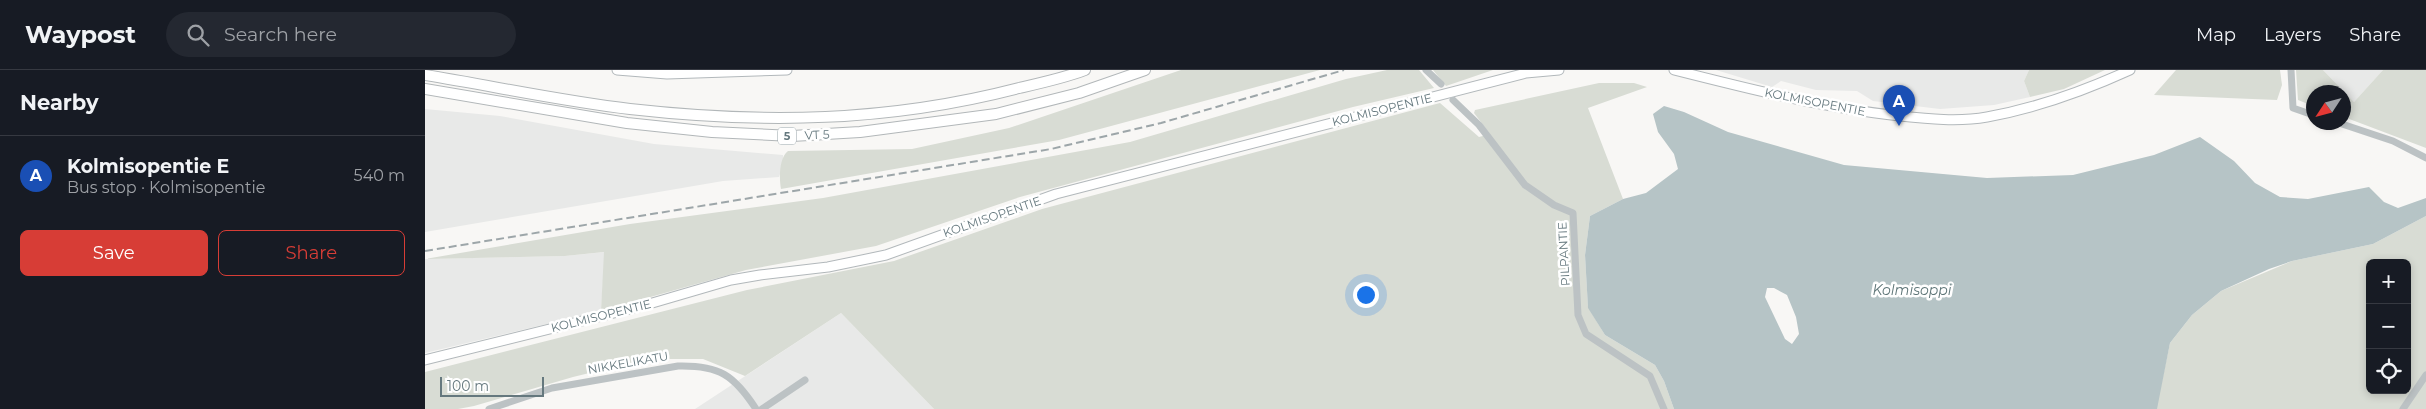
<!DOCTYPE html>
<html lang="en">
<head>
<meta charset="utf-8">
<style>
  :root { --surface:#171b24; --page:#242831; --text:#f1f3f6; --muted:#9ea1a6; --line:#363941; --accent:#d73d36 }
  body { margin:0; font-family:Montserrat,sans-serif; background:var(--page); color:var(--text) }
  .controls { position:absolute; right:15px; bottom:15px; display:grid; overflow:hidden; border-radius:8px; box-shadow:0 2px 8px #0003 }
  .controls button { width:45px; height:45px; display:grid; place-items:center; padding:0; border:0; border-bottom:1px solid var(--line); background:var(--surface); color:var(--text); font:25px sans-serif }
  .compass { position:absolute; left:1881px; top:15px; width:45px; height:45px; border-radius:50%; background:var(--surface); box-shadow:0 2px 8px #0003; rotate:234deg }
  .scale { position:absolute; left:15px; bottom:12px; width:104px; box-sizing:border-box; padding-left:5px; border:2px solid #65787e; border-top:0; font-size:14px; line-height:18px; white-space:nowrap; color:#65787e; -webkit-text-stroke:4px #fff; paint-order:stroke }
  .you { position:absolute; left:940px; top:224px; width:18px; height:18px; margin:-12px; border:4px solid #fff; border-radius:50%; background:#1a73e8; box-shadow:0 0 0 8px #1a73e833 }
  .badge { display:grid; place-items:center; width:32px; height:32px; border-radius:50%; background:var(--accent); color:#fff; font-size:16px; font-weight:700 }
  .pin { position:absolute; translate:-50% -41px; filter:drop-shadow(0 1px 2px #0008) }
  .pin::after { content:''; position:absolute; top:26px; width:18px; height:15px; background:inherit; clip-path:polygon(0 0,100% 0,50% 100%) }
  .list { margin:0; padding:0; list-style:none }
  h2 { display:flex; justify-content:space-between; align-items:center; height:65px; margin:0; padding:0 20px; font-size:21px }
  h2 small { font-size:16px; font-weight:400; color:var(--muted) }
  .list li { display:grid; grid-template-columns:32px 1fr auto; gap:15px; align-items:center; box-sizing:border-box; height:80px; padding:0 20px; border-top:1px solid var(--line) }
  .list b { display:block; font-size:19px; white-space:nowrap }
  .list p { margin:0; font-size:16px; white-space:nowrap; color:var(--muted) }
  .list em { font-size:16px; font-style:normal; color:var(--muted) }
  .actions { display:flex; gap:10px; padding:15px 20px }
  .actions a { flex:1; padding:11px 0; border:1px solid var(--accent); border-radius:8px; text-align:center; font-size:18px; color:var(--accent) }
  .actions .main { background:var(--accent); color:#fff }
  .icon { flex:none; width:28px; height:28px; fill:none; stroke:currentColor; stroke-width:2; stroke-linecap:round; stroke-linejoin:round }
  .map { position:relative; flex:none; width:2001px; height:339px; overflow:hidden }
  header { display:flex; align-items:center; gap:30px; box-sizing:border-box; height:70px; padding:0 25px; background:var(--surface); border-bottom:1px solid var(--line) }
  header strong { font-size:24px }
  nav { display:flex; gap:28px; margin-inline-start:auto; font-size:18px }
  .search { width:350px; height:45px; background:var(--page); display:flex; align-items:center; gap:12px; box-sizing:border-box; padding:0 18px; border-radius:28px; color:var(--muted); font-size:19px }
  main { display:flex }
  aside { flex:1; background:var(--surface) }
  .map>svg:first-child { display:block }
</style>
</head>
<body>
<header>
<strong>Waypost</strong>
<div class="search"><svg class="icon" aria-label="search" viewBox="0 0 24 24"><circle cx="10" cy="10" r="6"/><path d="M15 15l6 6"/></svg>Search here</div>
<nav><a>Map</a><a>Layers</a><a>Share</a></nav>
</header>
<main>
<aside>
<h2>Nearby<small></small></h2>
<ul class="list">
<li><span class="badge" style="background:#1a4fb4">A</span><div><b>Kolmisopentie E</b><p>Bus stop · Kolmisopentie</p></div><em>540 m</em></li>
</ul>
<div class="actions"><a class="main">Save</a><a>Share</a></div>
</aside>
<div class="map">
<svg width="2001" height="339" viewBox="0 0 2001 339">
  <rect width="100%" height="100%" fill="#f8f7f5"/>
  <!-- built -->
  <g fill="#e8e9e8">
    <path d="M1291,0H1604L1599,11L1605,27L1569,35L1515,39L1448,31L1432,21L1391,20L1356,11L1347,17Z"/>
    <path d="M1898,0H1958L1929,32Z"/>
    <path d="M0,39L75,46L229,74L358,85V95L354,107L298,111L0,162Z"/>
    <path d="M180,182L176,241L0,283V189L140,186Z"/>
    <path d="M416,243L509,339H270Z"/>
  </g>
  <!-- green -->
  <g fill="#d8dcd4" fill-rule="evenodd">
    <path d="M756,0H895L634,70L356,119C354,108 354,88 363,81L487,79L584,58Z"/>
    <path d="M962,0H994L1009,18L928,37L595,127L451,176L321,200L176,241L179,182L140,186L0,189L205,154L398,128L705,72L921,9Z"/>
    <path d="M1008,0H1068L1021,16Z"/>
    <path d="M1604,0H1680L1639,19L1605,27L1599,11Z"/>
    <path d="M1751,0H1855L1857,15L1852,30L1729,25Z"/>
    <path d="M1871,0H1898L1929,32L1958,0H2001V78L1919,47L1918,22H1888V36L1873,30Z"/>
    <path d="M1174,13H1209L1222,17L1163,38L1198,129L1165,146L1160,185L1163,237L1180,265L1230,295L1239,311L1249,339H509L416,243L320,306L278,289H222L148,307L49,336L33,339H0V302L322,220L469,191L617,139L1015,33L1054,67L1065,64L1049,43L1050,40Z"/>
    <path d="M2001,146V339H1731L1745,273L1767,245L1796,221L1867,191L1948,174ZM1945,193H1982V320H1945Z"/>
  </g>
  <!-- water -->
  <path fill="#b6c4c6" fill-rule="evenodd" d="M1239,36L1259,42L1303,62L1419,95L1562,108L1648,105L1729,85L1775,67L1809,91L1830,113L1855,127L1883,129L1944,117L1959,132L1973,138L2001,128V146L1948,174L1867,191L1844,199L1796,221L1767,245L1745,273L1732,339H1249L1239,311L1230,295L1180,265L1163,238L1160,185L1165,146L1198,129L1221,123L1253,99L1249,84L1233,62L1228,44ZM1342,218H1349L1362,225L1371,247L1374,264L1367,274L1360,269L1340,227Z"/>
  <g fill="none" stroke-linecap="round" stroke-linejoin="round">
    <defs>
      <g id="major">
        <path d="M192,0L242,4L362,0"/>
        <path d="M1249,0C1324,19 1399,38 1475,46C1503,49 1534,52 1562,47C1612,38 1659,21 1705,0"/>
        <path d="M0,290L217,236L306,210L335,205L403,197L461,185L631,124L1101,3L1134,0"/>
      </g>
      <g id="highway">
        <path d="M0,5C68,16 136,31 205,39C339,54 463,52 594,18C616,13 639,8 660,0"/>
        <path d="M0,19L202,53L287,62L367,66L435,62L571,44L654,23L720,0"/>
      </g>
    </defs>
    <!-- major casing -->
    <use href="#major" stroke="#b2b8bb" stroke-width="11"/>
    <!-- highway casing -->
    <use href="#highway" stroke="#b2b7b9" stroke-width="12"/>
    <!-- minor -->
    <g stroke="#bcc2c4" stroke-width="7">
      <path d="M1001,0L1016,14"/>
      <path d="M1866,0L1868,38L1888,45"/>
      <path d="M1028,30L1054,55L1100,115L1129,135L1148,143L1153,245L1161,264L1225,306L1239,339"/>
      <path d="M1911,52L1968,71L2001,88"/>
      <path d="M64,339L127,318L253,296C294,295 309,305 331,339"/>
      <path d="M337,339L380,310"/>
      <path d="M1978,339L2001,305"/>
    </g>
    <!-- major -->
    <use href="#major" stroke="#fff" stroke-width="9"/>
    <!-- highway -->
    <use href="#highway" stroke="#fff" stroke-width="10"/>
    <!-- rail -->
    <path stroke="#9da6a9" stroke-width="2" stroke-dasharray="8 4" stroke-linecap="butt" d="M0,181L626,79L736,53L919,0"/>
  </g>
  <g text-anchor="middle" stroke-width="5" stroke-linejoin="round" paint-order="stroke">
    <!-- shield labels -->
    <rect fill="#fff" stroke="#93a0a5" stroke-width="1" x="353" y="57.5" width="18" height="17" rx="4"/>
    <g font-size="11" font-weight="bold" fill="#65787e">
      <text x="362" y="70">5</text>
    </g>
    <!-- street labels -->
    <g font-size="12" fill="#65787e" stroke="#fff">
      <text transform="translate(1390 32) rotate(11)" y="4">KOLMISOPENTIE</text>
      <text transform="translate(957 40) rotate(-14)" y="4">KOLMISOPENTIE</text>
      <text transform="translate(392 65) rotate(-3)" y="4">VT 5</text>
      <text transform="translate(567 147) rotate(-19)" y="4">KOLMISOPENTIE</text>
      <text transform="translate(1139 184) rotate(-93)" y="4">PILPANTIE</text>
      <text transform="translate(176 246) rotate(-14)" y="4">KOLMISOPENTIE</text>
      <text transform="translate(203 293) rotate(-10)" y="4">NIKKELIKATU</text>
    </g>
    <!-- water labels -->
    <g font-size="14" font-style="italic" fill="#5f7678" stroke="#fff">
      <text x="1487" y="225">Kolmisoppi</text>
    </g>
  </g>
</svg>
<div class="controls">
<button>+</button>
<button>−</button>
<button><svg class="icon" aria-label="locate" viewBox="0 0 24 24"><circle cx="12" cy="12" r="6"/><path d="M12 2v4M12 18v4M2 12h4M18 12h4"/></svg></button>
</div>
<svg class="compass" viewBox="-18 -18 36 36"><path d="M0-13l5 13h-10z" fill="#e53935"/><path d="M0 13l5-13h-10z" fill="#9ea1a6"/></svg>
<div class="scale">100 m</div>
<div class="you"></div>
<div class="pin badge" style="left:1474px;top:56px;background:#1a4fb4">A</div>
</div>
</main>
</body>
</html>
